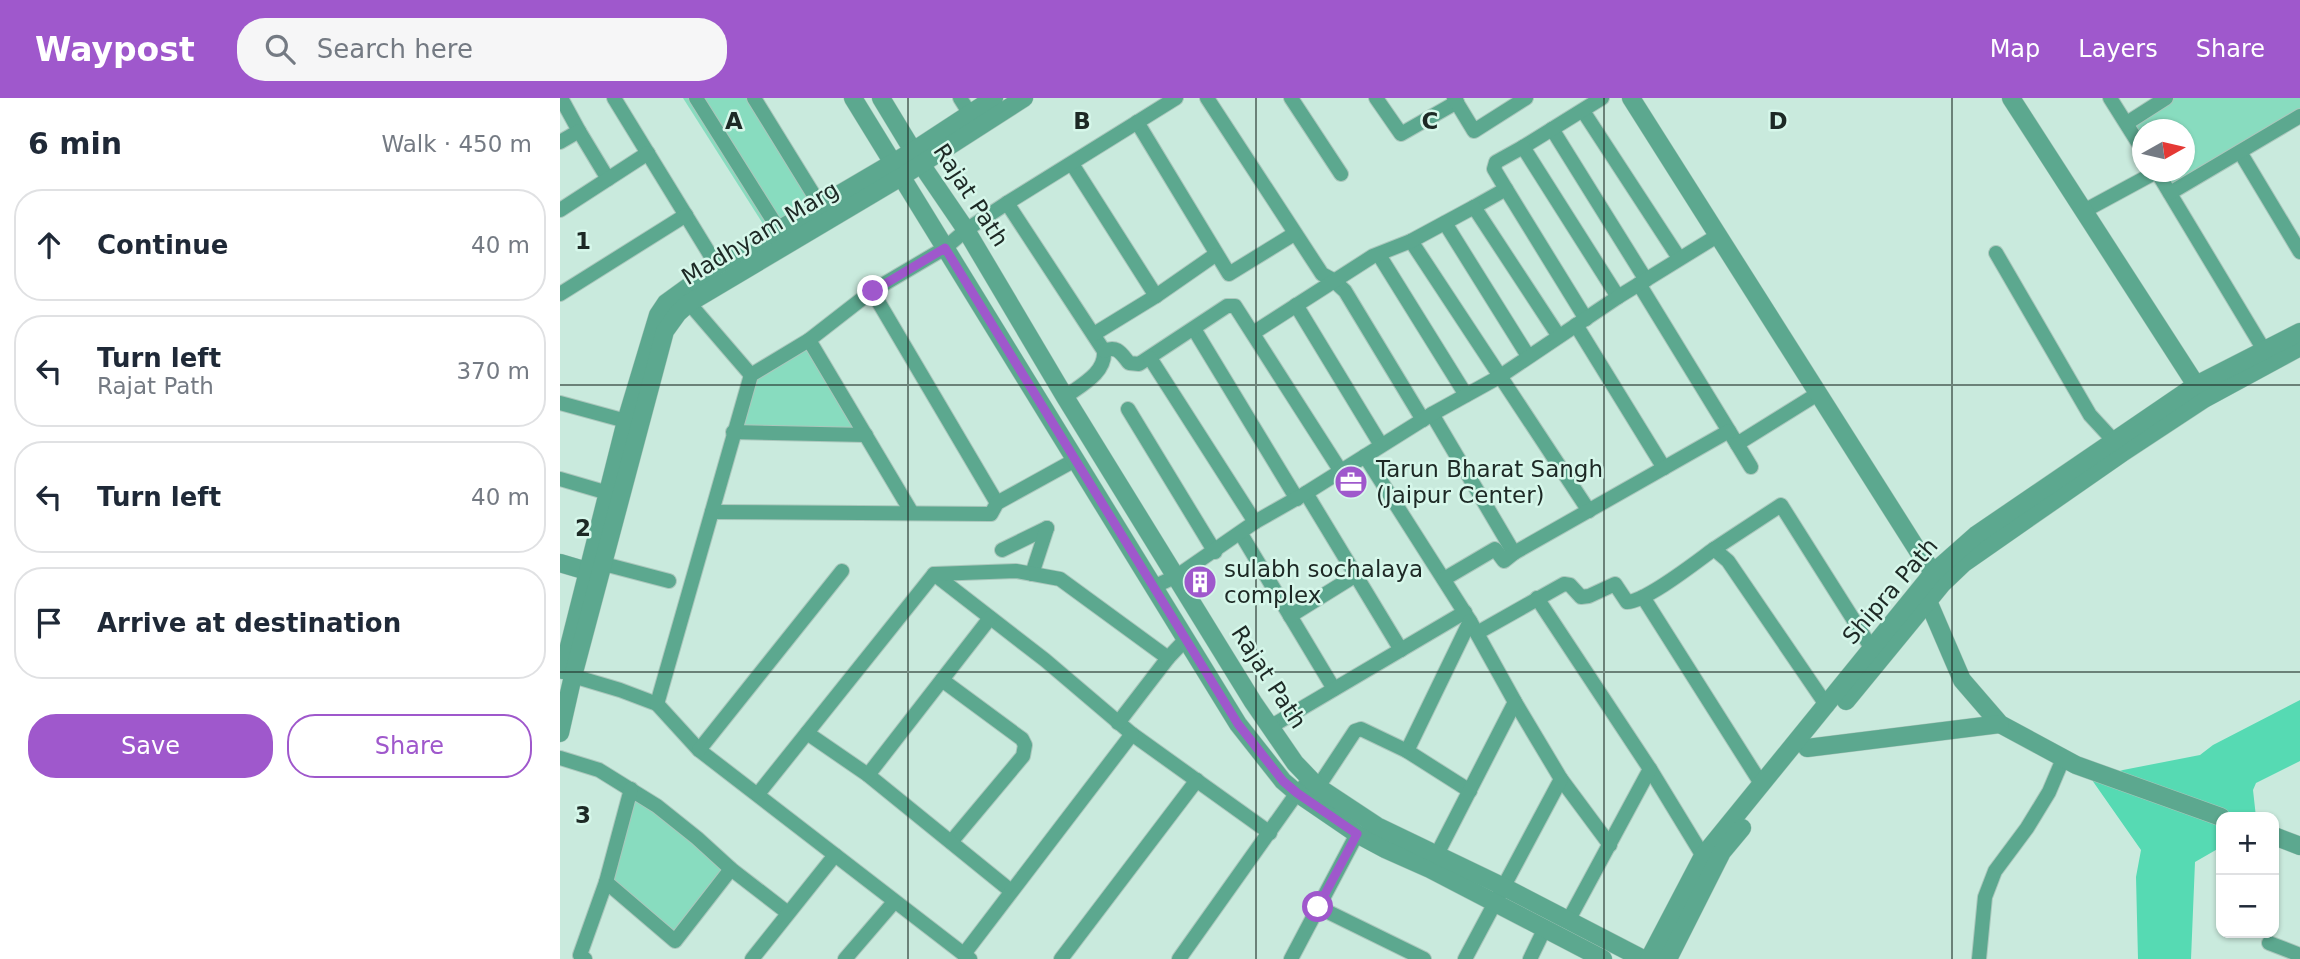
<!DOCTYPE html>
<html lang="en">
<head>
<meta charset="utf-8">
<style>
  :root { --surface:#fff; --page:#f6f6f7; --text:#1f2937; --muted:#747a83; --line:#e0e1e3; --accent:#9f58cc }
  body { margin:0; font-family:"DejaVu Sans",sans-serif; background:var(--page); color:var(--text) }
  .controls { position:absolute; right:21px; bottom:21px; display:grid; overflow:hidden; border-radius:14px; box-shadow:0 2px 5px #0004 }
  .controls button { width:63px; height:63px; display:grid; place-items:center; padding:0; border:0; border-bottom:2px solid var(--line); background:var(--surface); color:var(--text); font:35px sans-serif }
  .compass { position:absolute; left:1572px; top:21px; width:63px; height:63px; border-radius:50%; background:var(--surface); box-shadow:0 2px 5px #0004; rotate:82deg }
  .stop { position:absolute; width:21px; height:21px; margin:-16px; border:5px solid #9f58cc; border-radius:50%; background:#fff }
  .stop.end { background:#9f58cc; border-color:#fff; box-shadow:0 2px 7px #0008 }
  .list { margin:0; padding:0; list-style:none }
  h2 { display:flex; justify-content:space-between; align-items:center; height:91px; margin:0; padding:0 28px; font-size:30px }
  h2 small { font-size:23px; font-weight:400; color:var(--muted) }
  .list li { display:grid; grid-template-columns:46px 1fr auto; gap:21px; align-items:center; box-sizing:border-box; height:112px; margin:0 14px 14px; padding:0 14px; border:2px solid var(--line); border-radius:28px }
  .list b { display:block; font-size:26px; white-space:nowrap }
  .list p { margin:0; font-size:23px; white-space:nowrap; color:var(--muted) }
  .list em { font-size:23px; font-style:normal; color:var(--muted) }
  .actions { display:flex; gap:14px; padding:21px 28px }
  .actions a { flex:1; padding:16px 0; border:2px solid var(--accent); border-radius:28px; text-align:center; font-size:24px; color:var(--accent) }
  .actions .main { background:var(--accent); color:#fff }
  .icon { flex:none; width:38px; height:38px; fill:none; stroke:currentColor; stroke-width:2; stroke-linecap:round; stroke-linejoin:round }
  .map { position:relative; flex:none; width:1740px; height:861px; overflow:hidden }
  header { display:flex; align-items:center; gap:42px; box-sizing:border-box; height:98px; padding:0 35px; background:var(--accent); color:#fff }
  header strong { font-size:33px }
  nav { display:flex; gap:38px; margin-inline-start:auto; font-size:24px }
  .search { width:490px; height:63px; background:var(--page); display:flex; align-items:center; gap:18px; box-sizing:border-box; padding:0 24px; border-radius:28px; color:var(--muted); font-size:26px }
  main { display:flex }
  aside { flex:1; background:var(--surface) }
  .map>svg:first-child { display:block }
</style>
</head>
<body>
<header>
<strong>Waypost</strong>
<div class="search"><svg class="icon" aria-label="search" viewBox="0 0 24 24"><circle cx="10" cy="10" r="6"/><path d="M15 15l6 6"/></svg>Search here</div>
<nav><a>Map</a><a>Layers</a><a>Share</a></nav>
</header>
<main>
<aside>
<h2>6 min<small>Walk · 450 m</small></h2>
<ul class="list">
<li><svg class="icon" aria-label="ahead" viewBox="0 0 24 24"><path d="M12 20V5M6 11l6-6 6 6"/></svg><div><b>Continue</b></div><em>40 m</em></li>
<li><svg class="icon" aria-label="left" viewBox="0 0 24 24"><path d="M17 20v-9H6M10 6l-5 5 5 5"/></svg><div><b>Turn left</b><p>Rajat Path</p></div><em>370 m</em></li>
<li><svg class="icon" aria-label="left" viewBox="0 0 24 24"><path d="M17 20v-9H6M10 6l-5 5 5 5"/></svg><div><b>Turn left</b></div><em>40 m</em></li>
<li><svg class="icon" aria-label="arrive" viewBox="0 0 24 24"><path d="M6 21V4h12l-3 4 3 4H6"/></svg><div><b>Arrive at destination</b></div></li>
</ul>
<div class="actions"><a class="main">Save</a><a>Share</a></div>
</aside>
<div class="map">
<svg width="1740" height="861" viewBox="0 0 1740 861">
  <rect width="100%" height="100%" fill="#c9eadd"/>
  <!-- green -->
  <g fill="#88dcbf">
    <path d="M123,0H191L259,108L210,137Z"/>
    <path d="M1606,0H1740V18L1610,95L1597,74H1624V32H1582V51L1567,25Z"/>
    <path d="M249,242L306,337L173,334L191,277Z"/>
    <path d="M71,691L171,771L115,843L46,784Z"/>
  </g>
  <!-- water -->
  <path fill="#56dab3" d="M1740,602V663L1696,685L1693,692L1696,719H1661V749L1635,764L1631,861H1578L1576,779L1581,752L1532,682L1563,672L1640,657L1653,647Z"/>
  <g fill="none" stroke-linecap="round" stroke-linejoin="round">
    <defs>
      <g id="minor">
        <path d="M1,0L19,33"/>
        <path d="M54,0L157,168"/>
        <path d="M136,0L219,132"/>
        <path d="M194,0L260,107"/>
        <path d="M400,0L410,16"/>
        <path d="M647,0L762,176L773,182L785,193L863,322"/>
        <path d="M731,0L781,76"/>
        <path d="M816,0L841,36L897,4"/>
        <path d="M894,0L914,33L966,0"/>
        <path d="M1550,0L1582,51"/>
        <path d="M1023,13L1119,160"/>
        <path d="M577,24L669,176L734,136"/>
        <path d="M1567,25L1606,0"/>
        <path d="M992,31L1086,182"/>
        <path d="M0,44L19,33L48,81"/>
        <path d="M963,49L1042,0"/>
        <path d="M1680,54L1740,154"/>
        <path d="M512,66L596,198"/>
        <path d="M1597,74L1704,252"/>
        <path d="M1610,95L1740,18"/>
        <path d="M447,105L544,253C546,275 521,287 505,299"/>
        <path d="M914,109L946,91"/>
        <path d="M0,112L88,55"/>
        <path d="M1524,113L1596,74"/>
        <path d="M885,125L968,258"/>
        <path d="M851,143L1029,413"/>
        <path d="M1436,155L1530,317L1554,343"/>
        <path d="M819,157L906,297"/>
        <path d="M1079,186L1177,346L1259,295"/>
        <path d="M312,193L437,405"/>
        <path d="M0,196L126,117"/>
        <path d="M129,205L191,277"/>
        <path d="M736,207L821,347"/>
        <path d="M1026,221L946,91L934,71L936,64L963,49L1058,199"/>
        <path d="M1016,227L1104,370"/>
        <path d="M634,231L737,401"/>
        <path d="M693,235L813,158L851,143L914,109L998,237"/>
        <path d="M534,236L596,198L655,157"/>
        <path d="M249,242L352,415"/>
        <path d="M544,253C557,247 561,255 569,265L579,266L667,208H675L780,372"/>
        <path d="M590,260L695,424"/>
        <path d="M0,305L66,323"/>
        <path d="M568,311L655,454"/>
        <path d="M872,316L954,455L1169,333"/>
        <path d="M173,334L306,337"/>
        <path d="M1177,346L1191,369"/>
        <path d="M805,358L910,523L955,604L1001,681L1050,747"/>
        <path d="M0,381L48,395"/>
        <path d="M746,395L841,552"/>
        <path d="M152,414L431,416L437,405L515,362"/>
        <path d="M681,436L774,591"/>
        <path d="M1154,451L1221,407L1312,551"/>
        <path d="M442,452L487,430"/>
        <path d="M44,466L109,483"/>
        <path d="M374,476L485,562L572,636L710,735"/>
        <path d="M472,476L487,430"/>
        <path d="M884,481L935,451L944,463L954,455"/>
        <path d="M593,489L617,478L695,424L746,395L872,316L939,279L1058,199L1157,138"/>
        <path d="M1083,499L1202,687"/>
        <path d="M977,500L1090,671L1143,758"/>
        <path d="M730,518L796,477"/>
        <path d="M917,535L1004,486L1010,487L1021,499L1029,498L1055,486L1067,504C1087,503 1136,464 1154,451L1168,463L1267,608"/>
        <path d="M13,578L60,592L97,606L139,652L410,861"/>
        <path d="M382,582L462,641L465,647L463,658L391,744"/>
        <path d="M97,606L191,277L249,242L312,193L385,150L406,132L447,105L616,0"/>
        <path d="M558,625L608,560L626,541"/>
        <path d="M710,629L905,514"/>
        <path d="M247,635L308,677L451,793"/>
        <path d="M139,652L282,473"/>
        <path d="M847,653L910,523"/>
        <path d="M0,660L39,672L97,708L137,740L171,771L228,815"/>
        <path d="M308,677L430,520"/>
        <path d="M758,689L795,633L801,631L847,653L910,693"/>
        <path d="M198,696L374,476L456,473L500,481L608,560"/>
        <path d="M872,766L955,604"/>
        <path d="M46,784L71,691"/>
        <path d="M758,809L864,861"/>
        <path d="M1008,823L1090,671"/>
        <path d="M1709,845L1740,857"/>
        <path d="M404,856L572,636"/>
        <path d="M25,861L20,857L46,784L115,843L171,771"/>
        <path d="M192,861L275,757"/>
        <path d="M285,861L334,804"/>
        <path d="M501,861L637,682"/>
        <path d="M619,861L737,695L751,681"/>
        <path d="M731,861L797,736"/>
        <path d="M905,861L1001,681"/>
        <path d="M970,861L985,830"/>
        <path d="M1419,861L1425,799L1435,773L1467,730L1489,694L1503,661"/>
      </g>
      <g id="tertiary">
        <path d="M293,0L678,626L723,683L737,695L797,736L825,751L870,771L1043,861"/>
        <path d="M321,0L361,66L406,132L505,299L693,604L735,665L758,689L817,728L944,789L1083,861"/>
        <path d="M1071,0L1358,453L1380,484"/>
        <path d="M1451,0L1636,287"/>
        <path d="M0,465L37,476"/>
        <path d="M1368,503L1402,582L1440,626L1516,667L1661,719"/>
        <path d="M3,572L66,323L98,217L106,205L157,168L353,53L434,0"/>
        <path d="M1286,603L1382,486L1404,465L1562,355L1644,301L1740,249"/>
        <path d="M0,635L13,578L105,233L118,215L129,205L341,79L464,0"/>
        <path d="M1247,650L1440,626"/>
        <path d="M1714,738L1740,748"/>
        <path d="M1089,861L1143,758L1373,475L1416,437L1636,287L1740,234"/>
        <path d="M1108,861L1162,754L1182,730"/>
      </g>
    </defs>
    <!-- minor casing -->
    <use href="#minor" stroke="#aac7bc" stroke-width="16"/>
    <!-- tertiary casing -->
    <use href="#tertiary" stroke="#aac7bc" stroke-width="19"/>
    <!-- minor -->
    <use href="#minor" stroke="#5ca88f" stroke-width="14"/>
    <!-- tertiary -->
    <use href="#tertiary" stroke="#5ca88f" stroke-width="18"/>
  </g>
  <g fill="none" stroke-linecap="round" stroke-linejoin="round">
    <!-- route -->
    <path stroke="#9f58cc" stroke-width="9" d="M313,193L385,150L678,626L723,683L737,695L797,736L758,809"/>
  </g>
  <!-- grid -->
  <path fill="none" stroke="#1d2925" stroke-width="2" stroke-opacity="0.55" d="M348,0V861M696,0V861M1044,0V861M1392,0V861M0,287H1740M0,574H1740"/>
  <!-- icons -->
  <defs>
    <symbol id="office-disc" viewBox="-11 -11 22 22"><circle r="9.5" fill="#9f58cc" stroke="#d6f7ea"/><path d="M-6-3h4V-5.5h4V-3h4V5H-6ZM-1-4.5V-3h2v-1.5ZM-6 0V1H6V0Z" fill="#fff"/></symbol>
    <symbol id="building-disc" viewBox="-11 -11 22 22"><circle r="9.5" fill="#9f58cc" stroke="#d6f7ea"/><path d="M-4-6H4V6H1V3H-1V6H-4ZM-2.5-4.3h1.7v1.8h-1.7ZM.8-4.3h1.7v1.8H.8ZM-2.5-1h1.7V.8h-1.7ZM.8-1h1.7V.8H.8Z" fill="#fff"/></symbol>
  </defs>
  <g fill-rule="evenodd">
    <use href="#office-disc" x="772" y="365" width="38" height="38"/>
    <use href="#building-disc" x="621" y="465" width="38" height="38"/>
  </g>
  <g text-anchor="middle" stroke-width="5" stroke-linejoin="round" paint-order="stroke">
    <!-- street labels -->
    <g font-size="23" fill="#1d2925" stroke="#d6f7ea">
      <text transform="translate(411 97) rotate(57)" y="8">Rajat Path</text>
      <text transform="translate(200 135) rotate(-31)" y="8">Madhyam Marg</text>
      <text transform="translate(1330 493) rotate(-49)" y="8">Shipra Path</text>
      <text transform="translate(709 579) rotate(57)" y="8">Rajat Path</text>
    </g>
    <!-- poi labels -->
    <g font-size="23" fill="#1d2925" stroke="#d6f7ea" text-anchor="start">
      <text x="816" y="379">Tarun Bharat Sangh<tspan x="816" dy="26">(Jaipur Center)</tspan></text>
      <text x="664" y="479">sulabh sochalaya<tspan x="664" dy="26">complex</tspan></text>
    </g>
  </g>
  <g font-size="23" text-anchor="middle" font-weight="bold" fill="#1d2925" stroke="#d6f7ea" stroke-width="5" stroke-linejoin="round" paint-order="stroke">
    <text x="174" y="31">A</text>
    <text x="522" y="31">B</text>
    <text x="870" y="31">C</text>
    <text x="1218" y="31">D</text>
    <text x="23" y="151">1</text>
    <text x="23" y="438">2</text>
    <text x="23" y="725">3</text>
  </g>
</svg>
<div class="controls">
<button>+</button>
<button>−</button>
</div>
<svg class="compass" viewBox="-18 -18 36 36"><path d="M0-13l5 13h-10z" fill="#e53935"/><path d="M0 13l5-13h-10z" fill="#747a83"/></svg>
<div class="stop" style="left:758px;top:809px"></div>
<div class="stop end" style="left:313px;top:193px"></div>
</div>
</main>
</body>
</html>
